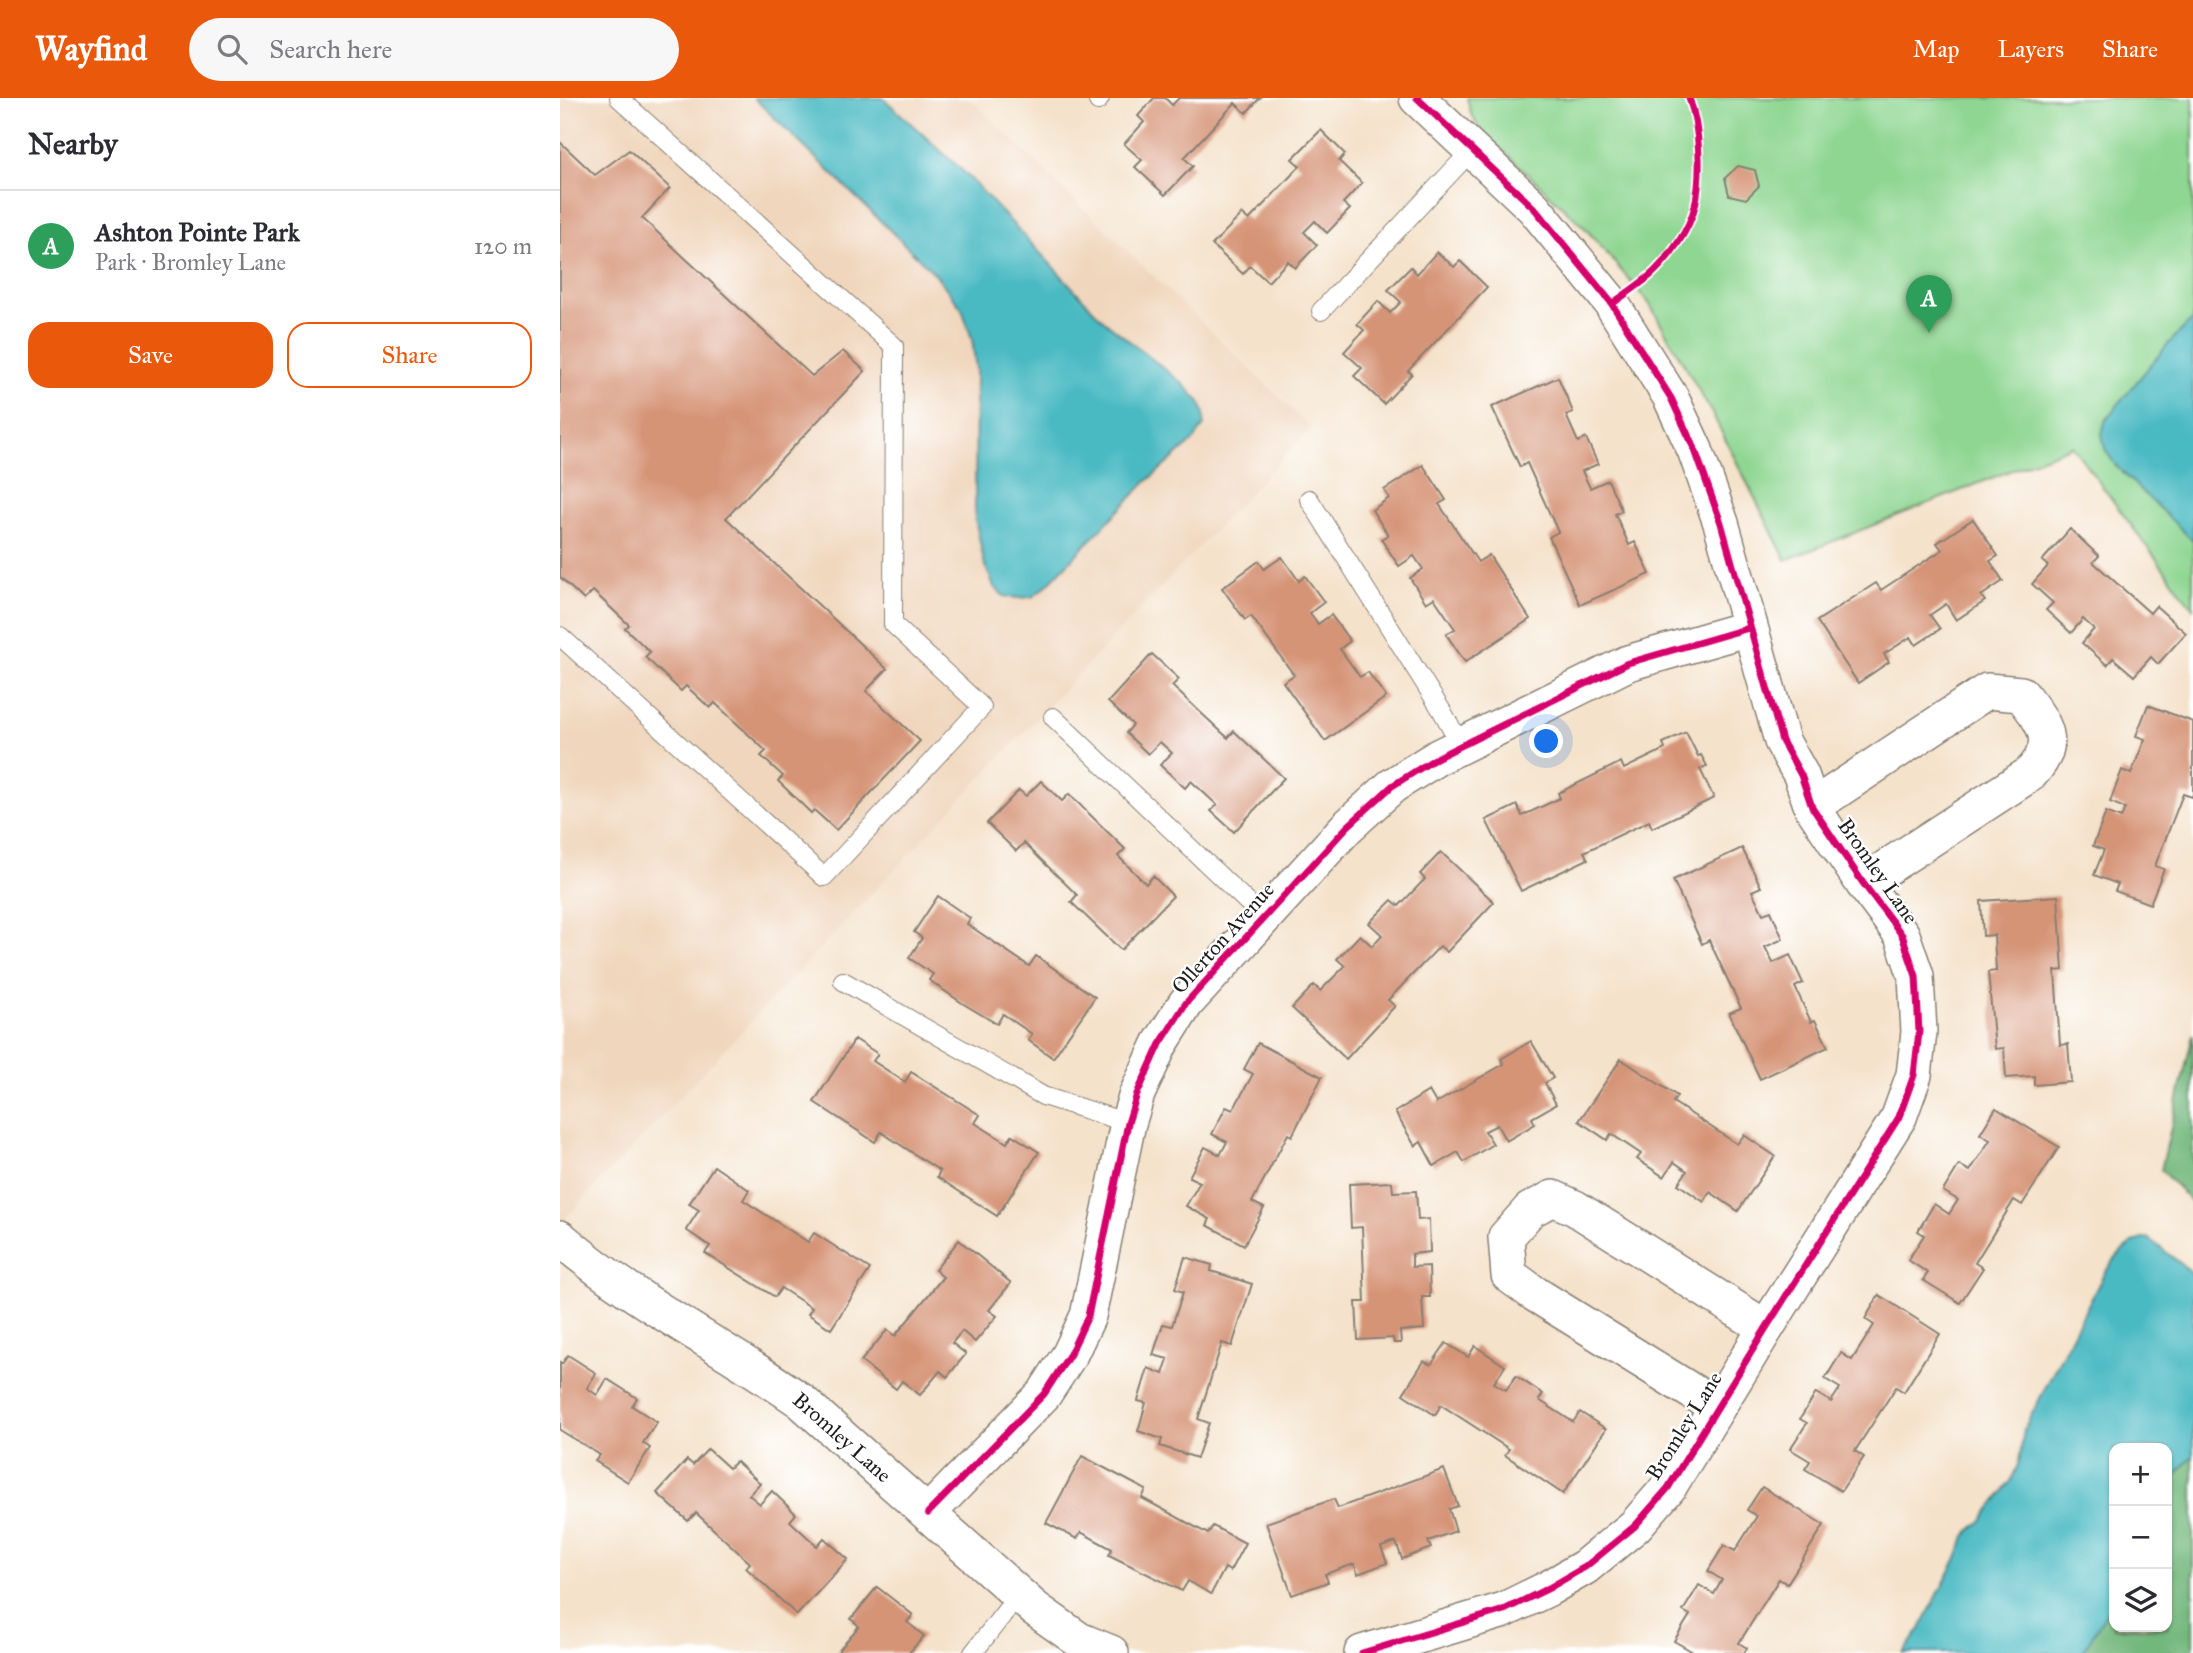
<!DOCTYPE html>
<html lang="en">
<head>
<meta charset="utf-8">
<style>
  :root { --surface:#fff; --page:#f7f7f7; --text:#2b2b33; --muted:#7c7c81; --line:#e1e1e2; --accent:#ea580c }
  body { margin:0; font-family:"IM FELL Great Primer",serif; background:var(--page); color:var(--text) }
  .controls { position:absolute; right:21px; bottom:21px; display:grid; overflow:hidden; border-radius:14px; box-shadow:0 2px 5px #0004 }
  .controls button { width:63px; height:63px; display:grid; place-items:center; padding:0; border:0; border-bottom:2px solid var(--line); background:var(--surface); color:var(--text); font:35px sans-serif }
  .you { position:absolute; left:987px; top:644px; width:24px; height:24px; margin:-18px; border:5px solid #fff; border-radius:50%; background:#1a73e8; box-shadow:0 0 0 10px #1a73e833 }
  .badge { display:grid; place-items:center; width:46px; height:46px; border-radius:50%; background:var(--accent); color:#fff; font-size:23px; font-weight:700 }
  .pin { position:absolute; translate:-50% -58px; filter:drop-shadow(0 2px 4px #0008) }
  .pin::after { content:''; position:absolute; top:37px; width:24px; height:21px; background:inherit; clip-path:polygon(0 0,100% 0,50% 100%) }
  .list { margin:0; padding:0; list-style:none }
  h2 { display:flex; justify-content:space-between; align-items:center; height:91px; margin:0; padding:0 28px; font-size:30px }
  h2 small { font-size:23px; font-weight:400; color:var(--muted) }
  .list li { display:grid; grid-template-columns:46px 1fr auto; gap:21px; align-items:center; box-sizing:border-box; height:112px; padding:0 28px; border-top:2px solid var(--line) }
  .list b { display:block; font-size:26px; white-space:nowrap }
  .list p { margin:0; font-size:23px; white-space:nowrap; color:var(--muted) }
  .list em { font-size:23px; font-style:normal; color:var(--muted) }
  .actions { display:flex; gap:14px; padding:21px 28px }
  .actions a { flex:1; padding:16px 0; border:2px solid var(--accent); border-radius:21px; text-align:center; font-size:24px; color:var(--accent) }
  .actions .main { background:var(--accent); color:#fff }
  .icon { flex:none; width:38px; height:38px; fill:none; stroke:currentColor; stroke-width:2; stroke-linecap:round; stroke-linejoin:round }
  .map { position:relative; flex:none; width:1633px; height:1555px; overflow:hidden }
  header { display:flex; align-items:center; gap:42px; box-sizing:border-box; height:98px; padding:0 35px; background:var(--accent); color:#fff }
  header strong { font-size:33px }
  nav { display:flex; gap:38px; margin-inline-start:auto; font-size:24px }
  .search { width:490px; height:63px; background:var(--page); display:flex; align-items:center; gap:18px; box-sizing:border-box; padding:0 24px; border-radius:38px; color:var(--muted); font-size:26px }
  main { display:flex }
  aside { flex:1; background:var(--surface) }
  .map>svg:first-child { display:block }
</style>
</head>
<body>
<header>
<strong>Wayfind</strong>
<div class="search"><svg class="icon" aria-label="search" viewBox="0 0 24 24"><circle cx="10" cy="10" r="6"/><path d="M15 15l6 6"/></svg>Search here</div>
<nav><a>Map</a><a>Layers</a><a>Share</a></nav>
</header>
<main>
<aside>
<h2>Nearby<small></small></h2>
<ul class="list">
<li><span class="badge" style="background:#2e9e5b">A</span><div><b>Ashton Pointe Park</b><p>Park · Bromley Lane</p></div><em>120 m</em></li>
</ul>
<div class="actions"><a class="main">Save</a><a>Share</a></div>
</aside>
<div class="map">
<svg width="1633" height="1555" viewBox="0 0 1633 1555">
  <rect width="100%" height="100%" fill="#fff"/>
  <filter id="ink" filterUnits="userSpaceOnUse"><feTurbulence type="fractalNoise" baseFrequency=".0143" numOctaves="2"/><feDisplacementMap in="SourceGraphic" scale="14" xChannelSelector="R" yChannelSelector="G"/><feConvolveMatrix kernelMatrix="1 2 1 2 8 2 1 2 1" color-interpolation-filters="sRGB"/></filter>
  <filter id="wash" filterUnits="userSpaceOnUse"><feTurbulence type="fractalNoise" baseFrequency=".00686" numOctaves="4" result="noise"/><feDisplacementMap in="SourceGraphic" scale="28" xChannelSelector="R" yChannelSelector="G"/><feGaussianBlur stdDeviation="1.57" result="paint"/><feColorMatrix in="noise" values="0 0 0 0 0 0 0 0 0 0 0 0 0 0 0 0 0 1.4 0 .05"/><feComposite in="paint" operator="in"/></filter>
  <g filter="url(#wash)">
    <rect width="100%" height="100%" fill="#f4e2ca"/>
    <!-- built -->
    <path fill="#f0d6bc" d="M0,0H409L751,330L0,1126Z"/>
    <!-- green -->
    <path fill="#8ed691" stroke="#557956" stroke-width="2" d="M907,0H1633V510L1512,348L1226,462L1154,319L1089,205L1026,131L919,30L911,16Z"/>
    <!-- forest -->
    <g fill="#72b77b" stroke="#476a4c" stroke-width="2">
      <path d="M1633,936V1106L1601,1072Z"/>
      <path d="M1633,1358V1555H1522L1554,1502V1529H1607V1386Z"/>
    </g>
    <!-- water -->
    <g fill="#4ab9c2" stroke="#336a6f" stroke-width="2">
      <path d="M194,0H323L406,76L543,222L622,285L640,304L644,316V327L634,342L586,384L484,490L472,499L457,500L444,498L434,489L424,464L415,420L416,272L412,241L402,211L376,177Z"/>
      <path d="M1633,221V443L1556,368L1545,351L1542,336L1545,324L1556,309L1608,246Z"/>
      <path d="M1588,1140L1630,1173L1633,1179V1358L1607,1386V1350H1554V1502L1522,1555H1343L1360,1531L1398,1458L1405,1438L1423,1421L1451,1383L1459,1364L1464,1331L1545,1174C1557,1159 1568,1142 1588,1140Z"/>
    </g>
    <g id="blocks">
      <!-- building -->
      <g fill="#d69477">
        <path d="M594,0H605L612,7L619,0H700L686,15L675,5L624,60L633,68L605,97L575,69L582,62L564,46L584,24L578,18Z"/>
        <path d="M761,32L785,56L779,63L802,85L783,105L790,111L767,135L755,123L744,134L757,147L735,170L728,163L708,184L690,168L683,176L652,147L682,116L689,122L740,68L732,61Z"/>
        <path d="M0,44L35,77L69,52L110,90L82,120L252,278L283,253L305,273L166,420L327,571L306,593L360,643L276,732L254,712L251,715L218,683L223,678L201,658L206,653L155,605L150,610L126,588L121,593L85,559L90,554L65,530L69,527L33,493L24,502L0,479Z"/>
        <path d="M1178,68L1195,72L1199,88L1186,101L1169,97L1165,80Z"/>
        <path d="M877,154L894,169L900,163L927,189L848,273L852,276L824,306L794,278L802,270L784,254L804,232L797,226L818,203L830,215L841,204L828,192L851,169L857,176Z"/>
        <path d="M998,279L1013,314L1006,317L1018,344L1026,340L1038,366L1022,373L1030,390L1048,382L1062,413L1055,416L1069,447L1075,444L1090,476L1020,507L989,439L998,434L967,365L960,369L932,309Z"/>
        <path d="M863,367L886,402L879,406L918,464L929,457L970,521L905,564L886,536L895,531L874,500L866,505L850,480L863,471L854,458L839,468L821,441L828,437L812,412L829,400L824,392Z"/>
        <path d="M1413,421L1438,458L1430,463L1443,483L1421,498L1425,503L1396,522L1386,506L1370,517L1380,531L1356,547L1351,539L1324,556L1329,564L1298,585L1257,523L1316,485L1321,492L1382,452L1377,445Z"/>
        <path d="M1510,431L1539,458L1533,464L1590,515L1596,508L1626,535L1598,566L1591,559L1574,578L1553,560L1547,567L1522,545L1534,531L1523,521L1511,535L1486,512L1493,505L1472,486L1488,468L1482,463Z"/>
        <path d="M722,459L739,483L745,478L764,504L750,515L758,526L771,517L790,543L780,551L800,579L808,574L826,599L765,643L723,584L734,577L691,518L685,522L662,490L699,463L704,471Z"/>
        <path d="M592,556L619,581L612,588L668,640L674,633L724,680L674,734L651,713L657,707L631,683L625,690L600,667L612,655L600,644L588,656L566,635L573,627L548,604Z"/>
        <path d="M1588,607L1633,624V696L1632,699L1623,696L1595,768L1604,771L1590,806L1555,793L1558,786L1534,777L1544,752L1533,748L1546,714L1561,720L1565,710L1550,704L1562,672L1571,676L1585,641L1576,638Z"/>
        <path d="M1126,634L1138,658L1141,657L1147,668L1140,671L1154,700L1092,730L1089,723L1024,754L1028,761L961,793L926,722L957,707L962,718L1000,700L998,695L1061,664L1064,671L1105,651L1103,645Z"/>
        <path d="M481,683L502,703L509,696L565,751L558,758L586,786L593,778L613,798L561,852L511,804L517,797L464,745L456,753L427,725L459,692L466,698Z"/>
        <path d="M1182,750L1201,789L1192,793L1203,816L1211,813L1223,841L1205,849L1213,865L1230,857L1243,885L1235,889L1251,924L1255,922L1268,949L1200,981L1169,915L1181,910L1149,842L1142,846L1113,782Z"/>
        <path d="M881,754L934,804L887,854L880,848L828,902L835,908L786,961L732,910L754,887L760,893L785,868L777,861L800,837L812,848L822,837L809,825L832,802L839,808L865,781L860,776Z"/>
        <path d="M378,798L410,820L407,826L469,868L476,858L535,899L493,960L468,942L472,936L443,916L437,926L402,905L369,882L373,876L349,860L362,840L354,834Z"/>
        <path d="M1498,798L1503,872L1495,873L1500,947L1508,946L1511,984L1474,987V978L1446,980L1444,950L1435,951L1428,874L1436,873L1434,837L1423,838L1421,803Z"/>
        <path d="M295,941L318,956L313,963L345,984L351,974L420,1017L415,1025L447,1045L452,1037L479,1054L437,1118L377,1079L380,1073L321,1034L315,1044L254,1004Z"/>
        <path d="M971,943L993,980L985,985L996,1006L972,1020L975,1026L946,1043L937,1027L925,1033L933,1046L904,1064L898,1054L874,1068L861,1044L855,1048L835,1014L869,993L876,1005L944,966L941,961Z"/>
        <path d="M698,945L762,979L732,1038L728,1036L692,1104L704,1110L684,1147L647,1127L650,1121L626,1108L640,1084L629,1079L645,1049L660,1057L667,1044L652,1036L666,1009L673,1012L693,976L684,971Z"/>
        <path d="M1061,961L1117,998L1113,1004L1177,1046L1184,1037L1215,1058L1178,1113L1150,1094L1144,1104L1118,1086L1127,1073L1114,1064L1104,1079L1077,1061L1081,1056L1051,1036L1047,1042L1019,1023Z"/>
        <path d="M1436,1010L1499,1049L1462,1107L1454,1102L1415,1165L1423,1170L1400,1205L1363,1182L1368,1175L1348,1162L1364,1137L1358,1133L1374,1106L1389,1116L1398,1102L1383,1093L1399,1067L1410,1073L1430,1042L1420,1036Z"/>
        <path d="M154,1068L189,1092L183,1102L248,1144L254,1135L310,1171L271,1231L248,1216L252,1210L221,1190L215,1199L145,1155L150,1148L126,1132L139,1112L129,1106Z"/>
        <path d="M832,1084L833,1094L856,1093L858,1122L869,1121L870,1154L852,1156V1169L869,1168L870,1199H862L864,1231L840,1233L841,1245H834L833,1240L798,1242L796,1204H805L802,1129L791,1130L789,1086Z"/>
        <path d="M399,1142L451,1185L429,1212L437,1218L415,1244L402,1233L392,1245L406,1256L387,1279L380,1273L360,1297L342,1283L336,1291L301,1263L327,1232L335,1238L383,1179L375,1172Z"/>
        <path d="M625,1159L652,1167L651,1173L692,1186L672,1248L662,1245L638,1321L649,1325L637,1360L600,1348L602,1341L578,1333L586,1305L578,1303L588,1270L603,1276L608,1261L593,1257L603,1226L612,1228L623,1194L615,1191Z"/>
        <path d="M1319,1197L1380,1236L1344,1294L1336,1289L1295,1353L1304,1359L1281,1393L1245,1371L1250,1363L1230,1351L1247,1325L1240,1321L1256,1295L1271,1304L1280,1290L1265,1281L1281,1255L1292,1262L1314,1227L1305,1221Z"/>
        <path d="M886,1245L908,1259L915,1248L945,1268L934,1285L946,1292L956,1278L983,1296L979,1302L1013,1324L1020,1314L1046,1331L1003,1396L945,1357L949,1351L881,1307L875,1317L843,1296L864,1263L871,1267Z"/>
        <path d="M8,1257L36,1275L27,1290L37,1297L47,1281L77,1300L72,1308L97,1324L83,1345L90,1350L68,1384L35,1363L40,1357L0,1332V1264L2,1266Z"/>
        <path d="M148,1351L169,1370L176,1363L200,1385L189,1397L200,1406L212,1393L236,1416L230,1423L257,1448L264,1440L288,1461L237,1517L186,1470L190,1465L136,1415L128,1423L97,1395L127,1362L133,1367Z"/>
        <path d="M522,1358L586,1392L582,1400L648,1436L653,1428L685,1445L670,1473L665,1470L651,1496L628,1483L622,1493L549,1457L552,1451L521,1434L517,1441L486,1425Z"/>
        <path d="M884,1371L898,1408L889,1411L896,1433L868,1443L871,1450L842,1461L836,1444L821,1449L827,1465L798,1476L794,1466L765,1476L768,1484L732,1497L706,1425L774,1401L778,1410Z"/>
        <path d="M1202,1389L1264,1427L1227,1486L1219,1481L1179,1545L1187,1550L1184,1555H1135L1114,1543L1130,1517L1123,1513L1139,1487L1154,1496L1162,1482L1148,1473L1164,1447L1175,1453L1197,1418L1187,1412Z"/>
        <path d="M317,1489L353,1517L347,1524L364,1538L349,1555H277L299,1528L291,1521Z"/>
      </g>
    </g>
  </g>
  <g filter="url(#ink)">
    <use href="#blocks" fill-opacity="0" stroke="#887f73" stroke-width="2"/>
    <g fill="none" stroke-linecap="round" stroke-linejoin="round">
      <defs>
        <g id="lane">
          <path d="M538,3L540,0"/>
          <path d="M761,213L912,52"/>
          <path d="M749,401L882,613L901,647"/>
          <path d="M0,538L264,779L422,609L333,526L334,248L59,0"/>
          <path d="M493,619L704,820"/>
          <path d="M283,883L483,998L568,1025"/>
          <path d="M413,1555L459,1496"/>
        </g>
        <g id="street">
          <path d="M1252,709L1427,593L1461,596C1485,626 1500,645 1470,676L1303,785"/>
          <path id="s1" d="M0,1140C74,1204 162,1247 241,1303L474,1510L519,1542L551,1555"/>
          <path d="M1157,1309L975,1196L949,1177L946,1139L970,1112L993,1100L1015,1110L1206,1230"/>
          <path d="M368,1415L484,1296L510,1256L528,1218L568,1025L577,996L600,946L626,905L787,729L832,688L878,659L1068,565L1189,530"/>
          <path d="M802,1555L944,1512L989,1490L1025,1469L1075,1428L1108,1390L1206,1230L1339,1019L1354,977L1359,934L1356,878L1342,837L1303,785L1252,709L1241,677L1222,643L1161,425L1135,352L1111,300L1050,203L974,110L857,0"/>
        </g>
      </defs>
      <!-- lane casing -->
      <use href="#lane" stroke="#887f73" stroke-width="20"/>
      <!-- street casing -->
      <use href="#street" stroke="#887f73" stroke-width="38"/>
      <!-- lane -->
      <use href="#lane" stroke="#fff" stroke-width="18"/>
      <!-- street -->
      <use href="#street" stroke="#fff" stroke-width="35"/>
      <defs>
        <g id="cycleway">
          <path d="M1052,206C1066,195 1083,185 1095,173C1112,156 1129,132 1135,108C1142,77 1140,30 1129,0"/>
          <path d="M368,1415L484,1296L510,1256L528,1218L568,1025L577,996L600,946L626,905L787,729L832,688L878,659L1068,565L1189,530"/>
          <path d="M802,1555L944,1512L989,1490L1025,1469L1075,1428L1108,1390L1206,1230L1339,1019L1354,977L1359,934L1356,878L1342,837L1303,785L1252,709L1241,677L1222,643L1161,425L1135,352L1111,300L1050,203L974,110L857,0"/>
        </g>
      </defs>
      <!-- cycleway casing -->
      <use href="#cycleway" stroke="#fff" stroke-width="11"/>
      <!-- cycleway -->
      <use href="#cycleway" stroke="#d6006c" stroke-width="7"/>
    </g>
  </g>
  <g text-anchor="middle" stroke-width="5" stroke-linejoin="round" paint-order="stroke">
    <!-- street labels -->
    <g font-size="21" fill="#1c1c1c" stroke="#fff">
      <text transform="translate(1318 773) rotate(55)" y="7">Bromley Lane</text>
      <text transform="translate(663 840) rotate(-48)" y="7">Ollerton Avenue</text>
      <text transform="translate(1124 1328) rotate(-58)" y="7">Bromley Lane</text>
      <text dy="7" stroke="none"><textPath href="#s1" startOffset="346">Bromley Lane</textPath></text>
    </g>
  </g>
</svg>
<div class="controls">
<button>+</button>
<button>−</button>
<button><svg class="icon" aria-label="layers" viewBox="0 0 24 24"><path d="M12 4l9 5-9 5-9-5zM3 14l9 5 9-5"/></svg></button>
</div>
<div class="you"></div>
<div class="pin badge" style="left:1369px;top:235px;background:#2e9e5b">A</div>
</div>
</main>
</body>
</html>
